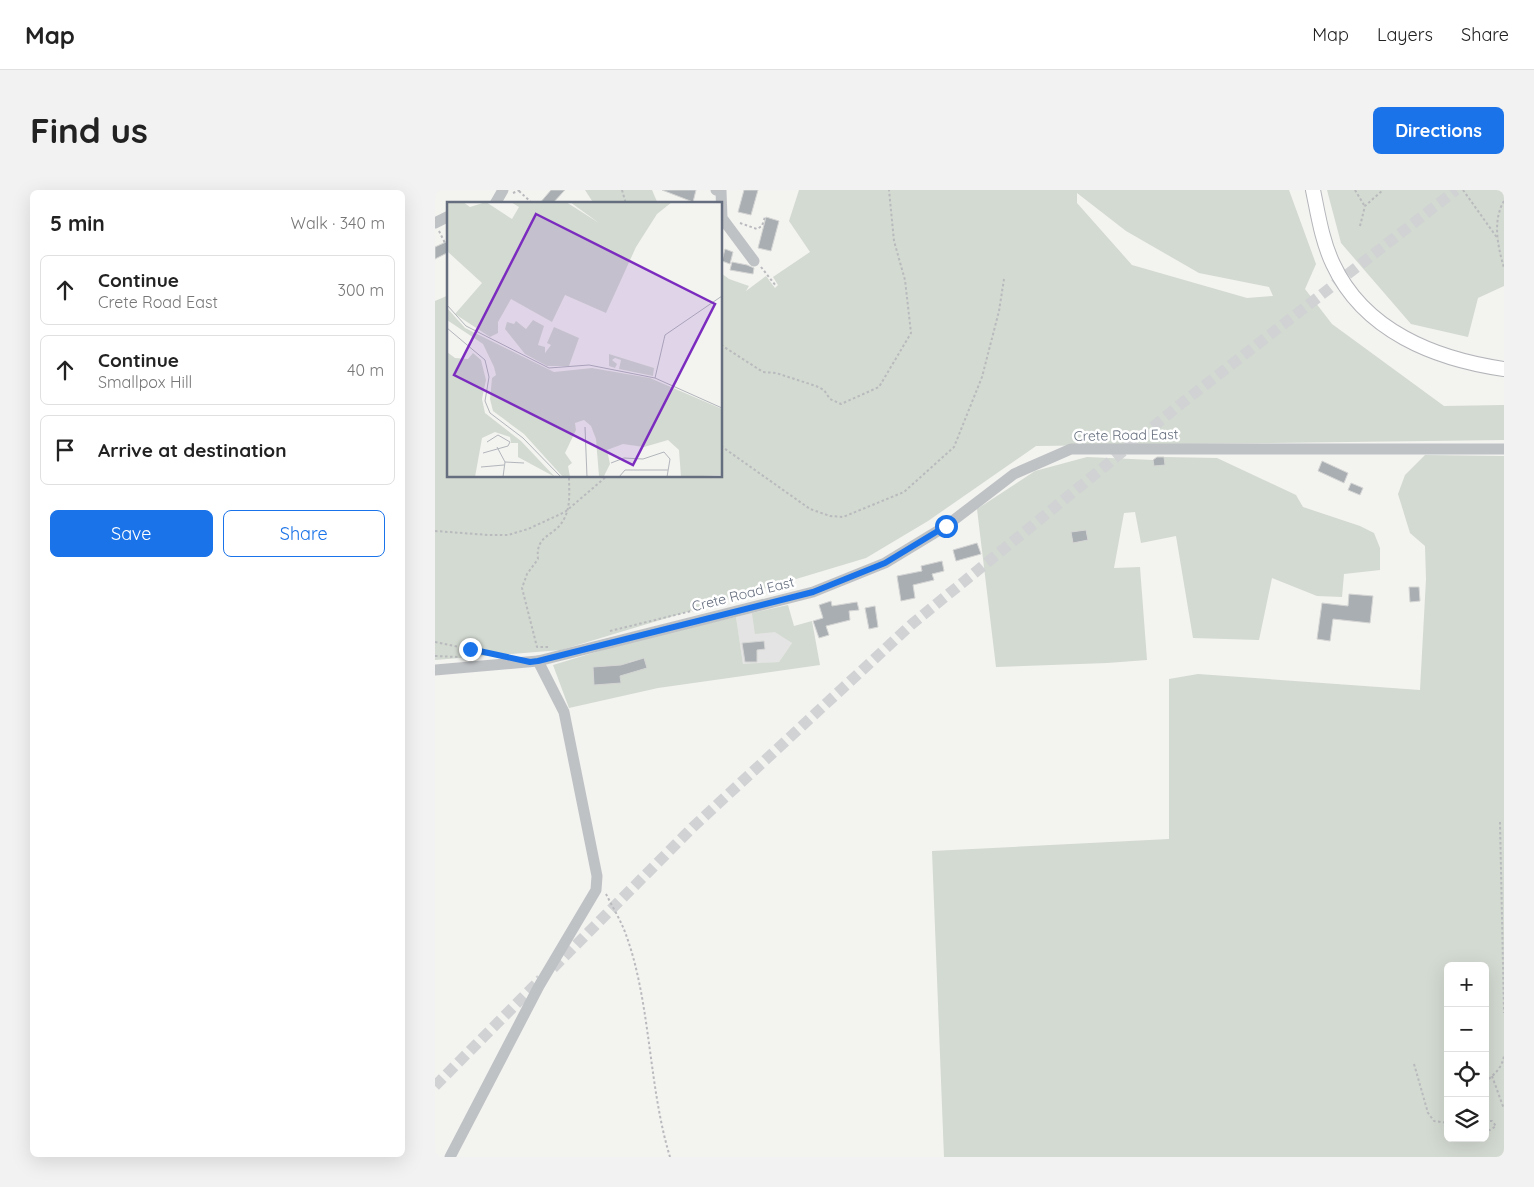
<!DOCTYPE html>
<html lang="en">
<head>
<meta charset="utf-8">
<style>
  :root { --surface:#fff; --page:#f2f2f2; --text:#222; --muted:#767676; --line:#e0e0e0; --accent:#1a73e8 }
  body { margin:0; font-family:Quicksand,sans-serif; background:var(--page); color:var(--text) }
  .controls { position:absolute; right:15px; bottom:15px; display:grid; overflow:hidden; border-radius:8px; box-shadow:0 5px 20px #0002 }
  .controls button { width:45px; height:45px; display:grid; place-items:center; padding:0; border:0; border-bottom:1px solid var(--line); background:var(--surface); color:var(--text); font:25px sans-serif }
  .stop { position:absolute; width:15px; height:15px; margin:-11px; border:4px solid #1a73e8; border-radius:50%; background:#fff }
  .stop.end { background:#1a73e8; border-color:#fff; box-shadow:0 1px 5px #0008 }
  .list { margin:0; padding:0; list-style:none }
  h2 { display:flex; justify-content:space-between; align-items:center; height:65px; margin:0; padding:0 20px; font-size:21px }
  h2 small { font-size:16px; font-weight:400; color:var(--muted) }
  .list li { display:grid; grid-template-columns:32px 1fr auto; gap:15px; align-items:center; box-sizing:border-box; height:70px; margin:0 10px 10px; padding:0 10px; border:1px solid var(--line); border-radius:8px }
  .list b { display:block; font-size:19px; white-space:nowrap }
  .list p { margin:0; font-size:16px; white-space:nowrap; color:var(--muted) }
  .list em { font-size:16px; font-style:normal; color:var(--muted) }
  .actions { display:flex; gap:10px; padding:15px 20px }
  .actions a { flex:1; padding:11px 0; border:1px solid var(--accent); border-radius:8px; text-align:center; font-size:18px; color:var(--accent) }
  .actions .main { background:var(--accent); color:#fff }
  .icon { flex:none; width:28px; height:28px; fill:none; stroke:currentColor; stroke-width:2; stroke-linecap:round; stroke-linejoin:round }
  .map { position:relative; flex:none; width:1069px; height:967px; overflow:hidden; border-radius:8px }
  header { display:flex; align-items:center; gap:30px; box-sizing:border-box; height:70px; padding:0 25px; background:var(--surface); border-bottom:1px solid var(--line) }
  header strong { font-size:24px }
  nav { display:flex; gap:28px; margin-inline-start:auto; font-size:18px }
  .intro { display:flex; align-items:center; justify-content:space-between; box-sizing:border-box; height:120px; padding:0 30px }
  h1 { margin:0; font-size:35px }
  .button { padding:12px 22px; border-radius:8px; background:var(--accent); color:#fff; font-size:18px; font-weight:700 }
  main { display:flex; gap:30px; padding:0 30px }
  aside { flex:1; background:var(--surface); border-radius:8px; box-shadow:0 5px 20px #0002 }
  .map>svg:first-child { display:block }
</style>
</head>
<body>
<header>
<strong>Map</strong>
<nav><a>Map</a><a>Layers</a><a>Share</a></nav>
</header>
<div class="intro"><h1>Find us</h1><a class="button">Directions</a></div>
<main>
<aside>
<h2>5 min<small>Walk · 340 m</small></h2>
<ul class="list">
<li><svg class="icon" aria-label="ahead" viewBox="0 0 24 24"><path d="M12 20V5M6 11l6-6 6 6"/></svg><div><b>Continue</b><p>Crete Road East</p></div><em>300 m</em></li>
<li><svg class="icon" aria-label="ahead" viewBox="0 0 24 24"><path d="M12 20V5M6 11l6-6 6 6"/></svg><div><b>Continue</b><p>Smallpox Hill</p></div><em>40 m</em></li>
<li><svg class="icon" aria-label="arrive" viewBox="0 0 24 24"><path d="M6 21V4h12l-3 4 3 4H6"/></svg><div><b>Arrive at destination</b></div></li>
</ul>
<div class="actions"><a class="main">Save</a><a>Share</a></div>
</aside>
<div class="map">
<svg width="1069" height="967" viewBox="0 0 1069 967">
  <rect width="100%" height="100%" fill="#f3f3f0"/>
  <!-- built -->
  <path fill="#e3e4e3" d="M317,423L357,453L344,472L308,475L301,427Z"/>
  <!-- green -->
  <g fill="#d3dad1" fill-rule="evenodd">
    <path d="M150,0H217L223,14H159Z"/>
    <path d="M364,0H854L881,74L870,99L897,134L1009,216L1069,215V250L601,256L493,331L431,368L126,460L0,470V111L14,105V286H286V83L294,89L314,96L311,101L331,86L340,98L343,95L338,87L375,62L354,31ZM642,3L691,41L764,83L834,97L838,106L812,108L697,75L642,13Z"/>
    <path d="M892,0H1069V96L1043,108L1033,147L976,134L906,53Z"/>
    <path d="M990,265L1069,266V967H509L497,661L734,649V489L763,484L985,500L991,389L990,356L975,343L963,304L970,285ZM1013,776H1050V948H1013Z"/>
    <path d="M652,267L718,270L719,276L730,275L729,267L782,268L861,305L868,317L925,336L939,343L945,358V380L909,384L907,407L882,406L837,388L824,450L758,448L741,346L706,353L700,322L689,323L679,378L705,377L712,470L672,473L561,477L542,319L600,281ZM651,340L653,350L638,353L636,342Z"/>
    <path d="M353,415L359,436L377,431L385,475L223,498L134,518L118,475L207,448L301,427L308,474L344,472L357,453L340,442L320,444L317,423ZM209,468L212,478L197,482L194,472ZM184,475L159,495L158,477Z"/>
  </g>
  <!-- building -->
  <g fill="#a9aeb3" stroke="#d4d5d3">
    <path d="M116,0H130L117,14H104Z"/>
    <path d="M227,0H261L258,12Z"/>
    <path d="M309,0H323L316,25L303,22Z"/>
    <path d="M331,27L344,31L336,61L323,58Z"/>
    <path d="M11,52L14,62L0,69V57Z"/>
    <path d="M290,59L298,62L295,74L287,71Z"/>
    <path d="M297,72L312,75L319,78L318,84L295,80Z"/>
    <path d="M722,267H729L730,275L719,276L718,270Z"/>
    <path d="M887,271L913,283L909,293L883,281Z"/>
    <path d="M916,293L928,298L925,305L913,300Z"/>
    <path d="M651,340L653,350L638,353L636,342Z"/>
    <path d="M542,353L546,364L521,371L518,360Z"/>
    <path d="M507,371L509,381L497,384L499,390L478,395L480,408L466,411L462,386L487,381L486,376Z"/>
    <path d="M974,397H984L985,411L975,412Z"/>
    <path d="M914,404L938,406L935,433L898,429L895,451L882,449L887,413L913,416Z"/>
    <path d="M396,411L397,416L422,412L424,420L414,421L415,430L391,436L394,445L384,448L378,431L388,428L384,415Z"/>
    <path d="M440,416L443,437L434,439L430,418Z"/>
    <path d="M329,451L330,459L322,460V472H310L307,453Z"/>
    <path d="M209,468L212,478L185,486L186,493L159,495L158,477L186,475Z"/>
  </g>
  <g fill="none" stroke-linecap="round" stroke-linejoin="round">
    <!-- minor-tunnel -->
    <g stroke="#d0d2d4" stroke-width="11" stroke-dasharray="11 5.5" stroke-linecap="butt">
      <path d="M118,778L258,637L477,434L747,213L1021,0"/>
      <path d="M0,896L106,789"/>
    </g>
    <defs>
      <path id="major" d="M878,0C883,24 887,51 898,74C929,141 1000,169 1069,179"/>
    </defs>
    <!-- major casing -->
    <use href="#major" stroke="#b3b5b9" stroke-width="16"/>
    <!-- path -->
    <g stroke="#b9babd" stroke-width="2" stroke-dasharray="2.5 2.5" stroke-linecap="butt">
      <path d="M187,0L191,14"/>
      <path d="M920,0L929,15"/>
      <path d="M1028,0L1063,49"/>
      <path d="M84,1L98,14"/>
      <path d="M78,3L85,0"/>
      <path d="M1069,11C1057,31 1063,57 1069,78"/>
      <path d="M305,33L322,39L327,36L330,27"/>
      <path d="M925,36L930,16L948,0"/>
      <path d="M4,41L10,53"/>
      <path d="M326,77L341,96"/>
      <path d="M286,155L328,182L341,183L381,196L389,200L395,209L406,214L444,197L476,143L470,90L459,51L454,0"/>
      <path d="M286,256L375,319L395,326L408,327L469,302L519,257L547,187L564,121L569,89"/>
      <path d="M0,341L54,345H73L93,339L130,322L172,286"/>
      <path d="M175,441L289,413"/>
      <path d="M0,452L59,464"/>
      <path d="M113,457H102L87,398L92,384L103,369C100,344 120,347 129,329C136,316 134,301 134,286"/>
      <path d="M0,466L23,467"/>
      <path d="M1065,632L1069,823"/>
      <path d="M171,704C177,716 185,729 190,742C216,811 213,895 235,967"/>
      <path d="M979,874L993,923L999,931L1013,933"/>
      <path d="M1057,886L1069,919"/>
      <path d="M1050,892C1059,885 1068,877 1069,865"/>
      <path d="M1013,919V923"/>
      <path d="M1050,931H1057L1061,936L1055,940L1050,939"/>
    </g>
    <!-- minor -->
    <g stroke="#bfc2c5" stroke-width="11">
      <path d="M281,0L286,1L287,28L319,71"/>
      <path d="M60,14L68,0"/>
      <path d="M0,33L14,26"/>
      <path d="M0,480L103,471L378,402L450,373L511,336L579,284L636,259H1069"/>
      <path d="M15,967L104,796L161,700L162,686L129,522L103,471"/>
    </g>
    <!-- major -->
    <use href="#major" stroke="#fff" stroke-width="14"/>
  </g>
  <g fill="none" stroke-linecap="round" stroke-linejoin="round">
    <!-- route -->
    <path stroke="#1a73e8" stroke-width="6" d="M35,459L95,472L103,471L378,402L450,373L511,336"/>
  </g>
  <g text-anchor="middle" stroke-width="5" stroke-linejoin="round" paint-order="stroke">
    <!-- street labels -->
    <g font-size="14" fill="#656e7e" stroke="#fff">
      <text transform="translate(691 245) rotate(-1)" y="5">Crete Road East</text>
      <text transform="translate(308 404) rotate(-14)" y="5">Crete Road East</text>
    </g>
  </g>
  <!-- overview -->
  <g transform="translate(12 12)">
    <rect width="275" height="275" fill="#f3f3f0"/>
    <path d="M0,0H16L23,5L39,0L65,17L72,5L64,0H119L152,21L123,0H225L210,12L189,45L159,111L118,93L105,120L64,97L51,120V131L43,135L8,112L35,81L0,49ZM0,106L18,126L107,170L145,166L203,176L275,207V273L234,275L232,248L221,238L197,245L176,242L160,248L163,262L157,274H152L149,237L144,224L137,218L128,221L129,228L118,251L125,261L121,264L123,275H116L77,232L46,209L43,197L45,176L49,173L47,165L36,142L0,118ZM86,118L97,124L91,143L98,145V151L104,143L100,141L107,125L132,136L122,164H100L78,152L58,127L60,120L67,122L69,119L79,127ZM0,150L8,156L21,157L26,151L34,158L39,178L35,197L38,211L74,239L108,275L71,255V241H64L63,235L48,230L35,236L28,275H0ZM162,152L207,166L206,174L172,167L174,158L168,156L165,158L170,162L168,166L162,164Z" fill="#d3dad1"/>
    <path fill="none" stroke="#b2b6bb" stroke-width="1" d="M0,103L19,124L102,166L142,163L208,176L275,206M0,126L38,158L42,175L38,199L43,211L76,236L114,275M208,176L218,133L275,94M138,225L140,275M50,245L58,260L56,275M36,251L61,244L63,240L51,233L40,240M58,260L77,261M164,261L177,256L196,257L217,250L223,257L220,275M34,265L57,263M172,275L178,268H221"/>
    <path fill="#7b2cbf" fill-opacity="0.15" stroke="#7b2cbf" stroke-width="2.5" d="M89,12L268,102L186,263L7,173Z"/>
    <rect width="275" height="275" fill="none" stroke="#656e7e" stroke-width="2.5"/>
  </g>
</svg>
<div class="controls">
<button>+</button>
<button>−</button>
<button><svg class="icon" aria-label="locate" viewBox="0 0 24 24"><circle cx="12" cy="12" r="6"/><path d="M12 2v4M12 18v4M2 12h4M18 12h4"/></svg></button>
<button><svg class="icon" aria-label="layers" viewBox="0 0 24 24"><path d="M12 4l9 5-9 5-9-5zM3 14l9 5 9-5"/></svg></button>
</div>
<div class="stop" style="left:511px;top:336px"></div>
<div class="stop end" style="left:35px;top:459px"></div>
</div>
</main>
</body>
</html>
